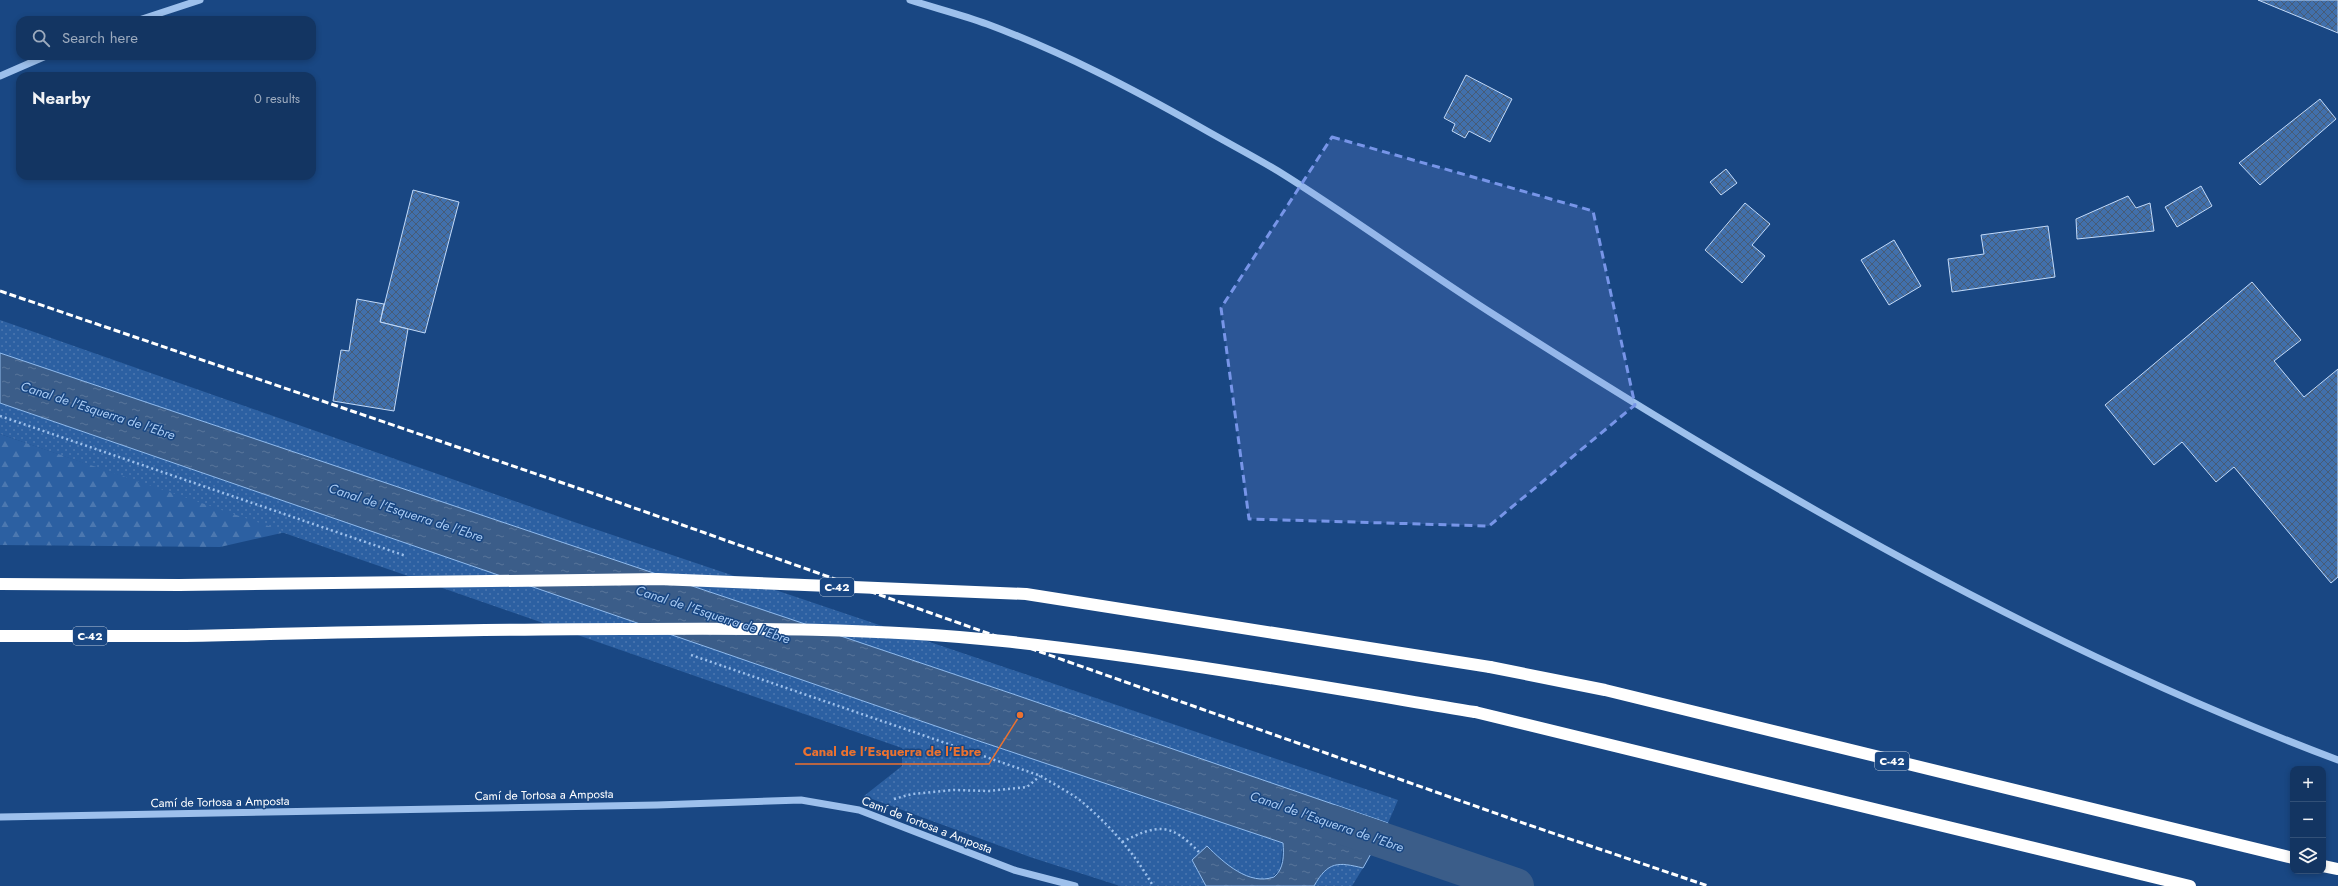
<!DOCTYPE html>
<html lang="en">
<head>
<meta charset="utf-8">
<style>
  :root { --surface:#133562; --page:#1c3d68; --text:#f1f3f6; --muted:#9dabbe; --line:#325077 }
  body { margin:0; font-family:Jost,sans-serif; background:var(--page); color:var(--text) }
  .controls { position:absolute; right:12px; bottom:12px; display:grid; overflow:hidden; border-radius:8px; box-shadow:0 2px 6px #0003 }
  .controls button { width:36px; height:36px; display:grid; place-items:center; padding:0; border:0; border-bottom:1px solid var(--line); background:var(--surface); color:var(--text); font:20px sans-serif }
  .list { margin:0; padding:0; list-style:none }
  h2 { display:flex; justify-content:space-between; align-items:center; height:52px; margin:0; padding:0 16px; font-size:17px }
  h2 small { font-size:13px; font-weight:400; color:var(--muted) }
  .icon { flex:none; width:22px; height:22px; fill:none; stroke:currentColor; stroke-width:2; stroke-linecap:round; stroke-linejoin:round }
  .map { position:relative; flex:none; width:2338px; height:886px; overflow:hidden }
  .search { position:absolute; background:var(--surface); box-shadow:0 2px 6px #0003; left:16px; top:16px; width:300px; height:44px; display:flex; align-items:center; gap:10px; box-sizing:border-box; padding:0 14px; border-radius:12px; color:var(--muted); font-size:15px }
  .panel { position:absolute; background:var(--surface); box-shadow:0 2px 6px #0003; left:16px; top:72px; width:300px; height:108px; border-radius:12px }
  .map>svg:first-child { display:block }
</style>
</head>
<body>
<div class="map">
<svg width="2338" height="886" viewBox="0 0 2338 886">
  <defs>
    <pattern id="grass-dots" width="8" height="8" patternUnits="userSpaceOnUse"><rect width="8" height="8" fill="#2c60a2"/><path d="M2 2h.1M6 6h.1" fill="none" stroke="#4c78b0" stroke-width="1.8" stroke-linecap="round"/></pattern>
    <pattern id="forest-firs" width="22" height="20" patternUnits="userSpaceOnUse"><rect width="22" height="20" fill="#2c60a2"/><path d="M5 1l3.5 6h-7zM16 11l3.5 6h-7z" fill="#4c78b0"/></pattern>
    <pattern id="water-ripples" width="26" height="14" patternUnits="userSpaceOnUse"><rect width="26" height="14" fill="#3b5d89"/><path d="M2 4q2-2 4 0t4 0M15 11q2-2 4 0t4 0" fill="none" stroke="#58759b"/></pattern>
    <pattern id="building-cross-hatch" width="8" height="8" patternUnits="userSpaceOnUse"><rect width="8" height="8" fill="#4170ac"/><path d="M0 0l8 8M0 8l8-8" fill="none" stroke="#475c77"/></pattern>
  </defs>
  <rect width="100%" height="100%" fill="#194783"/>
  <!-- grass -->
  <g fill="url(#grass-dots)">
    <path d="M0,320L577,523L1398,800L1388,823L1013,694L0,353Z"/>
    <path d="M0,403L979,741L1283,843L1280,869L1267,883L1252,884L1229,868L1192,860L1206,886H1120L1030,857L864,796L902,766V748L0,434Z"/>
    <path d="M1342,863L1363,868L1352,886H1314C1321,874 1328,865 1342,863Z"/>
  </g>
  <!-- forest -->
  <path fill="url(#forest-firs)" d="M0,434L286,532L220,547L0,545Z"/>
  <!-- water -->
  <path fill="url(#water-ripples)" stroke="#90bbee" d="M0,353L1013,694L1388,823L1363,868C1338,862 1328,861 1314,886H1206L1192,860L1207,846C1224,863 1249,886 1274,877C1284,869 1284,855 1283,843L979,741L0,403Z"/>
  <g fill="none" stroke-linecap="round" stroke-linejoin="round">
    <!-- canal -->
    <path stroke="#3b5d89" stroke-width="36" d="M1332,823L1516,886"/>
  </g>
  <!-- building -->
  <g fill="url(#building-cross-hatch)" stroke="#c2daf9">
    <path d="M2258,0H2338V33Z"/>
    <path d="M1466,75L1512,99L1490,142L1469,131L1465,138L1452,131L1455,124L1444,118Z"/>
    <path d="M2320,99L2336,119L2260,185L2239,163Z"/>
    <path d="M1726,169L1737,183L1721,195L1710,182Z"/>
    <path d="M2201,186L2212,206L2177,227L2165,207Z"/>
    <path d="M413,190L459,202L425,333L380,322Z"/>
    <path d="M2128,196L2136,208L2150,203L2154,231L2077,239L2076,219Z"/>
    <path d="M1745,203L1770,224L1752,245L1765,256L1742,283L1705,250Z"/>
    <path d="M2048,226L2055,277L1952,292L1948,259L1984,254L1981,235Z"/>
    <path d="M1894,240L1921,286L1889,305L1861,260Z"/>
    <path d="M2252,282L2301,340L2274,361L2304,397L2338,369V577L2331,583L2234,467L2216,482L2182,442L2154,465L2105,405Z"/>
    <path d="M357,299L384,304L380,322L408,329L394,411L333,401L341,350L349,351Z"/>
  </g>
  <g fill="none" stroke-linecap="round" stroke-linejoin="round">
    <!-- path -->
    <g stroke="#9dc0ec" stroke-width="2.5" stroke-dasharray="2 3" stroke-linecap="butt">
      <path d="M0,416L406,556"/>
      <path d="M691,655L1041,776C1056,786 1076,795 1089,808C1114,830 1137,857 1153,886"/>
      <path d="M894,799L912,794L954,790L989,791L1027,787L1040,776"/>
      <path d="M1122,842C1158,824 1170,822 1200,853"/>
    </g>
    <!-- minor -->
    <g stroke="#9dc0ec" stroke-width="7">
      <path d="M910,0C935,8 962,15 987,24C1062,52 1131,88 1200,127C1226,142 1253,156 1278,171C1352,217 1422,269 1496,316C1763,487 2040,648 2338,760"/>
      <path d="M139,20L200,0"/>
      <path d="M0,76L46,56"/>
      <path d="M0,817L657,805L801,800L859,810L1014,870L1075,886"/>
    </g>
    <!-- highway -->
    <g stroke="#fff" stroke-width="12">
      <path d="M0,584L179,585"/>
      <path d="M0,636H179"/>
      <path d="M1490,667L1605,690L2293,858"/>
      <path d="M1475,712L2190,886"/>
      <path d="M2323,866L2338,869"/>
    </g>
    <!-- rail -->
    <path stroke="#fff" stroke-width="3" stroke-dasharray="7 3" stroke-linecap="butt" d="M0,291L595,494L1526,824L1708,886"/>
    <!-- highway-bridge -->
    <g stroke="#fff" stroke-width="12">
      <path d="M179,585L658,579L1026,594L1490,667"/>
      <path d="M179,636C328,633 476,629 624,629C750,628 877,628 1003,641C1161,658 1318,686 1475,712"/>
    </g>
  </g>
  <!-- marked area -->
  <path fill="#7795e8" fill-opacity="0.2" stroke="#7795e8" stroke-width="3" stroke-dasharray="8 5" stroke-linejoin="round" d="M1332,137L1593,211L1635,405L1489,526L1249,519L1221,308Z"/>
  <g text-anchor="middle" stroke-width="3" stroke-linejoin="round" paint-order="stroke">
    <!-- shield labels -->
    <g fill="#194783" stroke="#bac8da" stroke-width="1">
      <rect x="820" y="578" width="34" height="18" rx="3"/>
      <rect x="73" y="627" width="34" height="18" rx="3"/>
      <rect x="1875" y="752" width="34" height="18" rx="3"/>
    </g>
    <g font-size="11" font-weight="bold" fill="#fff">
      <text x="837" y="591">C-42</text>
      <text x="90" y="640">C-42</text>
      <text x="1892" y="765">C-42</text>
    </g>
    <!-- street labels -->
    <g font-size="12" fill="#fff" stroke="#194783">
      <text transform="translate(544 795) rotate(-1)" y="4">Camí de Tortosa a Amposta</text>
      <text transform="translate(220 802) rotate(-1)" y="4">Camí de Tortosa a Amposta</text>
      <text transform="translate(927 825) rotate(21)" y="4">Camí de Tortosa a Amposta</text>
    </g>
    <!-- water labels -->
    <g font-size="13" font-style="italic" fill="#a8caf3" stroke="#194783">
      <text transform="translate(98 410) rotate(18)" y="5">Canal de l'Esquerra de l'Ebre</text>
      <text transform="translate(406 512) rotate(18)" y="5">Canal de l'Esquerra de l'Ebre</text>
      <text transform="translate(713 614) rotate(18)" y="5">Canal de l'Esquerra de l'Ebre</text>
      <text transform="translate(1327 821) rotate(19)" y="5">Canal de l'Esquerra de l'Ebre</text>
    </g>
  </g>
  <!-- callouts -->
  <path fill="none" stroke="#eb7230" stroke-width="1.5" d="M1020 715L989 764H795"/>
  <circle fill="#eb7230" stroke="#194783" stroke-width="1.5" cx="1020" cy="715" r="4"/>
  <g font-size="13" text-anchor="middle" font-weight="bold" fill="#eb7230" stroke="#194783" stroke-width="3" stroke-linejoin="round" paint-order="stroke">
    <text x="892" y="756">Canal de l'Esquerra de l'Ebre</text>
  </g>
</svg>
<div class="controls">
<button>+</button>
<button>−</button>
<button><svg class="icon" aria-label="layers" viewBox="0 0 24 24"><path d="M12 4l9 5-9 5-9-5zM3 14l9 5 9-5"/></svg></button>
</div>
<div class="search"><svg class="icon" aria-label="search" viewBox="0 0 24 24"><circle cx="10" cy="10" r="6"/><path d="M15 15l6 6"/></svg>Search here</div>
<section class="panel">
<h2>Nearby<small>0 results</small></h2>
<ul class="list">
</ul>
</section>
</div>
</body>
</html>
